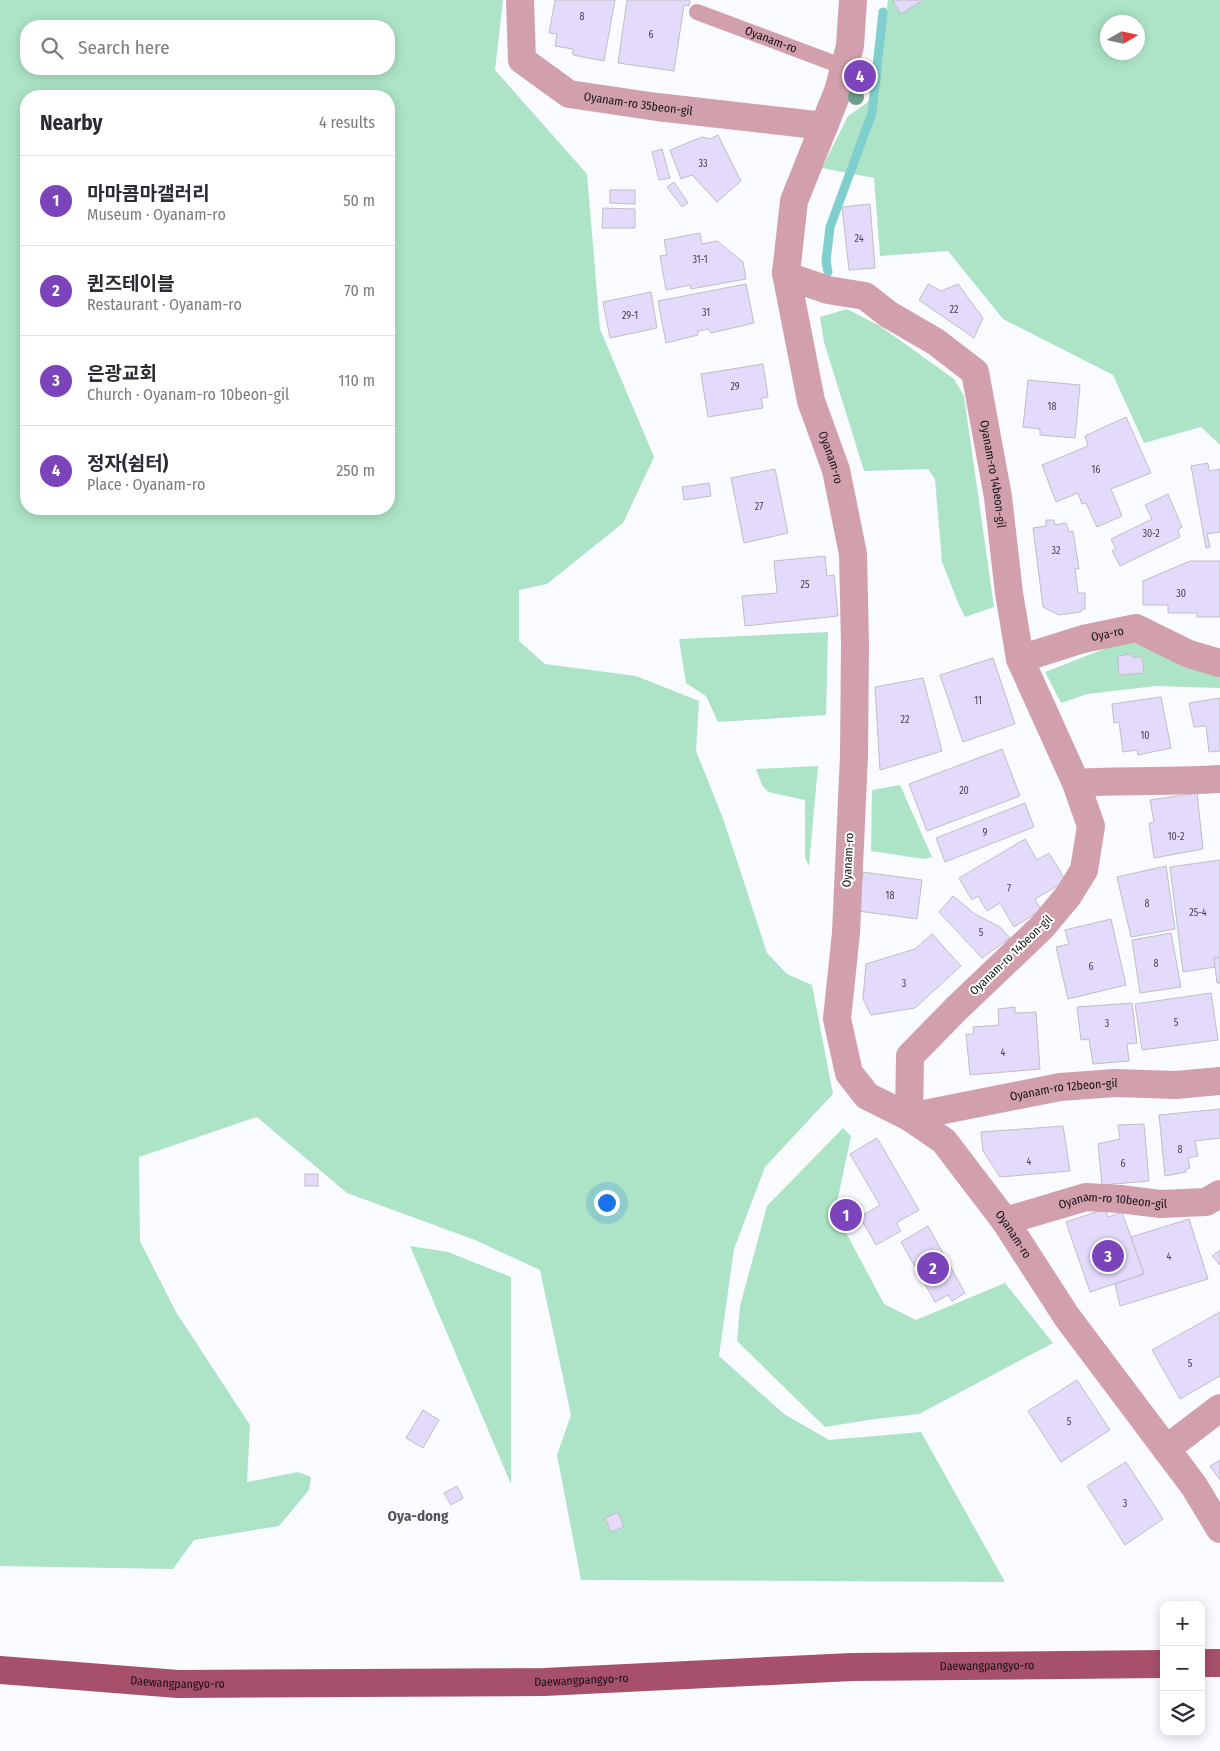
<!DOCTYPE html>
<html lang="en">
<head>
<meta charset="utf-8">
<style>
  :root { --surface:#fff; --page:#f2f2f3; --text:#2b2b33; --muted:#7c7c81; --line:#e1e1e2; --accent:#7c44ba }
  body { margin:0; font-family:"Fira Sans Condensed","Noto Sans KR",sans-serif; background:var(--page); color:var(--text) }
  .controls { position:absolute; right:15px; bottom:15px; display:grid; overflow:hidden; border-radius:10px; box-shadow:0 2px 12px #0003 }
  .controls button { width:45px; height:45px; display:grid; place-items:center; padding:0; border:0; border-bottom:1px solid var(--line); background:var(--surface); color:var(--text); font:25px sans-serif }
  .compass { position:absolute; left:1100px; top:15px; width:45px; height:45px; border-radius:50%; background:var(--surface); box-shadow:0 2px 12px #0003; rotate:81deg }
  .you { position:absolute; left:606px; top:1202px; width:18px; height:18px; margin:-12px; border:4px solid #fff; border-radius:50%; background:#1a73e8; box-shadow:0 0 0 8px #1a73e833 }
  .badge { display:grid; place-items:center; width:32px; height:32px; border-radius:50%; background:var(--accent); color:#fff; font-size:16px; font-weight:700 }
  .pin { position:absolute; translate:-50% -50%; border:2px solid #fff; box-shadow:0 1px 5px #0006 }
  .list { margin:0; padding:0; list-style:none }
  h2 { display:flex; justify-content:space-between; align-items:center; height:65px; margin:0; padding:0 20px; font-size:21px }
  h2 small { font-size:16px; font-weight:400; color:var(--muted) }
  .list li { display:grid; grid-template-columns:32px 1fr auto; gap:15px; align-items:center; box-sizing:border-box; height:90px; padding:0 20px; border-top:1px solid var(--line) }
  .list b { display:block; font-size:19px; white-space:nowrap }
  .list p { margin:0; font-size:16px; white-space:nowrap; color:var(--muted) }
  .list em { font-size:16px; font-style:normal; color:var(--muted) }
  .icon { flex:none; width:28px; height:28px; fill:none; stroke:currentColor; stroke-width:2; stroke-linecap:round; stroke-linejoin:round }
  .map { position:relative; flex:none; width:1220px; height:1751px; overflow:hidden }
  .search { position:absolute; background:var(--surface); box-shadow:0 2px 12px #0003; left:20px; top:20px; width:375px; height:55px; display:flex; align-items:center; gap:12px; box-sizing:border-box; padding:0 18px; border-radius:20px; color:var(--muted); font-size:19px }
  .panel { position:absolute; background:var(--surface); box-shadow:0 2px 12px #0003; left:20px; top:90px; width:375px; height:425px; border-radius:20px }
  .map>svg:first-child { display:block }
</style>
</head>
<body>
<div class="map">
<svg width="1220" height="1751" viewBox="0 0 1220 1751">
  <rect width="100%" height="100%" fill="#f9fbfe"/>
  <!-- green -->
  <g fill="#ade4c7" fill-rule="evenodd">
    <path d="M0,0H503L495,70L587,174L600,329L654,457L623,523L547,584L519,590V641L545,664L636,676L699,701L696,751L724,821L767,953L787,974L812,985L833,1094L765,1167L734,1249L719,1356L784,1414L829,1440L921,1432L1005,1582L581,1580L557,1455L571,1415L540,1270L475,1240L347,1193L257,1117L139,1157L140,1241L176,1312L250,1425L247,1482L298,1472L311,1477L309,1490L279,1526L194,1540L173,1569L0,1566ZM26,26H389V69H26ZM26,96H389V509H26Z"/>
    <path d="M888,0H1220V445L1201,427L1144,443L1113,375L1003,319L948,251L880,256L874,178L822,168L848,116L868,102L880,63ZM1108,22H1138V52H1108Z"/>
    <path d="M847,309L880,326L954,379L964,396L994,607L965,617L959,605L942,562L935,479L928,469L864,471L824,342L820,317Z"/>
    <path d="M828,632L826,715L718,722L706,696L686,683L679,639Z"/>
    <path d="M1127,640L1220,677V688L1156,686L1087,694L1061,703L1045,672Z"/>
    <path d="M818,766L809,866L805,858V800L768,792L762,785L756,769Z"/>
    <path d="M900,785L932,857L924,859L871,851L872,790Z"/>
    <path d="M843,1128L851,1136L835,1212L884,1304L916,1320L1005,1283L1053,1343L919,1414L875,1419L825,1427L737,1341L740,1306L767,1206Z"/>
    <path d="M410,1246L448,1252L511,1277V1484Z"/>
  </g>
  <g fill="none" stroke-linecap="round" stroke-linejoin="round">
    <!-- stream -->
    <path stroke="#80cfcf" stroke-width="9" d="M828,272L826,261L830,227L872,113L883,12"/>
  </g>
  <!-- building -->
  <g fill="#e3dafc" stroke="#c0bec4">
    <path d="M555,0H615L604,61L573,55V49L555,46L557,34L549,33Z"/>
    <path d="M627,0H690L689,6L684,5L674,71L618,63Z"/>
    <path d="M894,0H923L901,14L893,1Z"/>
    <path d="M855,65L870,68L866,86L851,83Z"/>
    <path d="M718,135L741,181L717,202L692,175L681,179L670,150L702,137L710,139Z"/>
    <path d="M662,149L670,178L659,180L652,152Z"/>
    <path d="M674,182L688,203L682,207L667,187Z"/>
    <path d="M610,190H635V204L610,203Z"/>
    <path d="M870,204L875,268L849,270L842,207Z"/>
    <path d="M603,208L635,209V228H602Z"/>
    <path d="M700,233L702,244L717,241L743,262L746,279L691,289L690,285L666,290L660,256L667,255L664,240Z"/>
    <path d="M746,284L754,323L711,333L709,329L698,331V335L666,343L658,301Z"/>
    <path d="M928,284L941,291L958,284L983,318L974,338L919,300Z"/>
    <path d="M651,292L657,328L610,338L603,302Z"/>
    <path d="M763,364L768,397L761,398L763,408L708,417L701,374Z"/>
    <path d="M1028,380L1080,385L1075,438L1040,435V429L1023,427Z"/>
    <path d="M1126,417L1151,473L1111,489L1122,516L1097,527L1086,503L1082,504L1078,493L1056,502L1042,465L1088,446L1085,436Z"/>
    <path d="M1208,463L1209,471L1220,469V532L1207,534L1210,547L1206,548L1191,466Z"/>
    <path d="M775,469L788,533L744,543L731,478Z"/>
    <path d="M709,483L711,496L684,500L682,487Z"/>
    <path d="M1168,494L1182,527L1178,530L1180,537L1120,566L1112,551L1116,549L1111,539L1152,519L1145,505Z"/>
    <path d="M1046,520H1054L1055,525L1066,523L1069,532L1073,531L1079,569L1075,568L1078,593H1085V609L1081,610V612L1059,615L1043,607L1033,528L1046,526Z"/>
    <path d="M825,556L827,576L834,575L838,616L745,626L742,596L777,593L774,561Z"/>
    <path d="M1190,561H1220V617H1197V613H1168V605H1143V581Z"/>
    <path d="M1131,654L1132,657H1142L1144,673L1119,675L1118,656Z"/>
    <path d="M993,658L1015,724L963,742L940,675Z"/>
    <path d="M923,678L942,751L880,770L875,687Z"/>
    <path d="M1161,697L1171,748L1138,755L1137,750L1123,752L1119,722L1114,723L1112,704Z"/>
    <path d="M1220,698V751L1209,752L1206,726L1194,727L1189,703Z"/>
    <path d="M1002,749L1020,796L927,831L909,784Z"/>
    <path d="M1197,793L1203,849L1154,858L1149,823L1154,822L1150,800Z"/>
    <path d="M1025,803L1034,827L945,862L936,838Z"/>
    <path d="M1025,839L1037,860L1049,853L1066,881L1035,899L1041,910L1014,927L1000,903L987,911L978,896L972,900L959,878Z"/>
    <path d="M1220,860V957L1214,958L1215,967L1183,972L1170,867Z"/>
    <path d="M1166,866L1175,929L1131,937L1117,877Z"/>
    <path d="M863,872L922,880L917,919L858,911Z"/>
    <path d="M953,896L975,914L1000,927L1010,938L982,958L939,912Z"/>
    <path d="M1111,919L1126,985L1068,999L1056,947L1069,944L1065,930Z"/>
    <path d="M1171,933L1181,987L1140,993L1132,940Z"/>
    <path d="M932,934L961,966L915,1008L871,1015L863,999L866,964L915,949Z"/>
    <path d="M1220,957V983H1217L1214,958Z"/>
    <path d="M1211,993L1218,1040L1142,1050L1135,1004Z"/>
    <path d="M1132,1003L1137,1043L1127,1044L1129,1061L1093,1064L1089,1039L1081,1040L1077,1007Z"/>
    <path d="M1015,1007V1013L1036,1012L1040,1069L970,1075L966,1034H974L973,1027L999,1025L998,1009Z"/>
    <path d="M1220,1109V1138L1195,1141L1198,1156L1188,1158L1190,1168L1186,1169V1172L1165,1176L1159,1115Z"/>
    <path d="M1144,1124L1149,1181L1102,1185L1098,1144L1120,1139L1118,1125Z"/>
    <path d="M1063,1126L1070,1171L1000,1177L983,1151L981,1132Z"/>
    <path d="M877,1138L919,1210L896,1223L901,1231L876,1245L860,1217L880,1205L850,1154Z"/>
    <rect x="305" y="1174" width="13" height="12"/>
    <path d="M1105,1209L1108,1217L1122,1212L1144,1274L1090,1292L1066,1222Z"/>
    <path d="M1189,1219L1208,1279L1120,1306L1115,1284L1144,1274L1131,1237Z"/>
    <path d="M928,1226L965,1293L952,1301L948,1295L935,1302L901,1242Z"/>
    <path d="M1220,1250V1265L1212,1256Z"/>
    <path d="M1220,1312V1376L1180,1399L1152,1350Z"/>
    <path d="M1077,1380L1110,1430L1061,1462L1028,1411Z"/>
    <path d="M423,1410L439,1420L423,1448L406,1438Z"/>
    <path d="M1220,1460V1480L1210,1466Z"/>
    <path d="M1126,1462L1163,1519L1125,1545L1087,1486Z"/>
    <path d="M457,1486L463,1498L451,1505L444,1493Z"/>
    <path d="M618,1512L624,1527L611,1532L605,1518Z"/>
  </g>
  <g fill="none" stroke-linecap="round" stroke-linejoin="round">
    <!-- lane -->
    <path stroke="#d29fac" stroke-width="16" id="s1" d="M697,12L844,67"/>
    <!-- street -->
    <g stroke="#d29fac" stroke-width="28">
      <path id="s2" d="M520,0L522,60L569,94L657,107L824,126"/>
      <path id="s3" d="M853,0L850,46L838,91L794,201L786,273L811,401L836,470L853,554L855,645L854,755L846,933L837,1019L849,1073L867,1096L909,1117L944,1141L1005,1221L1067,1317L1194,1486L1220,1529"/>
      <path id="s4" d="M786,273L790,277L828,290L865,296L888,314L936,342L975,372L998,497L1009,593L1020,659L1076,783L1091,826L1084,870L1068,896L1042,927L955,1010L910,1056L909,1117L1060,1087L1115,1083L1176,1085L1220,1081"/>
      <path id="s5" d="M1020,659L1083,639L1136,628L1189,654L1220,663"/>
      <path d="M1076,783C1124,780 1172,782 1220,779"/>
      <path id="s6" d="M1005,1221L1086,1197L1120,1199L1160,1204L1206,1202L1220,1194"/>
      <path d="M1166,1449L1220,1408"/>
    </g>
    <!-- primary -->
    <g stroke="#a7506c" stroke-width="28">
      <path d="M1201,1663H1220"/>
      <path id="s7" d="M0,1670L178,1684L544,1682L852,1667L1164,1664"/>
    </g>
  </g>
  <!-- trees -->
  <circle fill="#709f90" cx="856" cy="97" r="8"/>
  <g text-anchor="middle" stroke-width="4" stroke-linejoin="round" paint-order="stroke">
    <!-- number labels -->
    <g font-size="10" fill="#474650">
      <text x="582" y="20">8</text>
      <text x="651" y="38">6</text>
      <text x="703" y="167">33</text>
      <text x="859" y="242">24</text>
      <text x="700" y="263">31-1</text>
      <text x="954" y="313">22</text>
      <text x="706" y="316">31</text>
      <text x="630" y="319">29-1</text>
      <text x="735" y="390">29</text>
      <text x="1052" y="410">18</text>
      <text x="1096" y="473">16</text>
      <text x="759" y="510">27</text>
      <text x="1151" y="537">30-2</text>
      <text x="1056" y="554">32</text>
      <text x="805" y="588">25</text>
      <text x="1181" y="597">30</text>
      <text x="978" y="704">11</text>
      <text x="905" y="723">22</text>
      <text x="1145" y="739">10</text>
      <text x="964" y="794">20</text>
      <text x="985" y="836">9</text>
      <text x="1176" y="840">10-2</text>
      <text x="1009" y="892">7</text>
      <text x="890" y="899">18</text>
      <text x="1147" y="907">8</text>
      <text x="1198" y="916">25-4</text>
      <text x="981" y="936">5</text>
      <text x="1156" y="967">8</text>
      <text x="1091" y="970">6</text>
      <text x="904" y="987">3</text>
      <text x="1176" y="1026">5</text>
      <text x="1107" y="1027">3</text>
      <text x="1003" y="1056">4</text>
      <text x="1180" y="1153">8</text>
      <text x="1029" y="1165">4</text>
      <text x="1123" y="1167">6</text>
      <text x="1169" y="1260">4</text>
      <text x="1190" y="1367">5</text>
      <text x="1069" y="1425">5</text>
      <text x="1125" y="1507">3</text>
    </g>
    <!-- street labels -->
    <g font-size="12" fill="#131416" stroke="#fff">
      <text dy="4" stroke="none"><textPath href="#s1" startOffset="79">Oyanam-ro</textPath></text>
      <text dy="4" stroke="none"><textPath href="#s2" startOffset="188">Oyanam-ro 35beon-gil</textPath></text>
      <text dy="4" stroke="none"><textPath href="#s3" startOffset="474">Oyanam-ro</textPath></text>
      <text dy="4" stroke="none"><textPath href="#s4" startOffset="321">Oyanam-ro 14beon-gil</textPath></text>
      <text dy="4" stroke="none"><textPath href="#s5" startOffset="91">Oya-ro</textPath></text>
      <text transform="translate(848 860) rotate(-87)" y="4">Oyanam-ro</text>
      <text transform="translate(1011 955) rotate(-44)" y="4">Oyanam-ro 14beon-gil</text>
      <text dy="4" stroke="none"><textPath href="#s4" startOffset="1208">Oyanam-ro 12beon-gil</textPath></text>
      <text dy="4" stroke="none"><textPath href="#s6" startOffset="111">Oyanam-ro 10beon-gil</textPath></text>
      <text dy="4" stroke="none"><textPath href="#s3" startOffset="1329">Oyanam-ro</textPath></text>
      <text dy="4" stroke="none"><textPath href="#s7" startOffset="988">Daewangpangyo-ro</textPath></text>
      <text dy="4" stroke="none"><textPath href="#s7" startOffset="582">Daewangpangyo-ro</textPath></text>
      <text dy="4" stroke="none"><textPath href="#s7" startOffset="178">Daewangpangyo-ro</textPath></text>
    </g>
    <!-- quarter labels -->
    <g font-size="15" font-weight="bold" fill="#54565b" stroke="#fff">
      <text x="418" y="1521">Oya-dong</text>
    </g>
  </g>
</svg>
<div class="controls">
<button>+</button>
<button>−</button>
<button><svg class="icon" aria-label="layers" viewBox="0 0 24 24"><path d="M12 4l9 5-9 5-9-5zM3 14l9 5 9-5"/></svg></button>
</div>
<svg class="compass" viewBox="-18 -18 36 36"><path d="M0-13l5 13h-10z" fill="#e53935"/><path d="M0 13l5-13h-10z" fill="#7c7c81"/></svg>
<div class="you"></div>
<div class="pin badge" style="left:846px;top:1215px">1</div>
<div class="pin badge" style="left:933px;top:1268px">2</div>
<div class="pin badge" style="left:1108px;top:1256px">3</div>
<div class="pin badge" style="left:860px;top:76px">4</div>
<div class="search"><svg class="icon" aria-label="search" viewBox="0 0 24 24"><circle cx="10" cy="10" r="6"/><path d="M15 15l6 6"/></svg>Search here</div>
<section class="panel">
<h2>Nearby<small>4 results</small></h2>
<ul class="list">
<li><span class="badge">1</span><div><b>마마콤마갤러리</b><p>Museum · Oyanam-ro</p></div><em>50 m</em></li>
<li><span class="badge">2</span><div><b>퀸즈테이블</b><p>Restaurant · Oyanam-ro</p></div><em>70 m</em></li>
<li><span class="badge">3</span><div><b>은광교회</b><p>Church · Oyanam-ro 10beon-gil</p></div><em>110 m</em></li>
<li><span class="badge">4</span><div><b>정자(쉼터)</b><p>Place · Oyanam-ro</p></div><em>250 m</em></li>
</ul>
</section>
</div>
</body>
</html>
